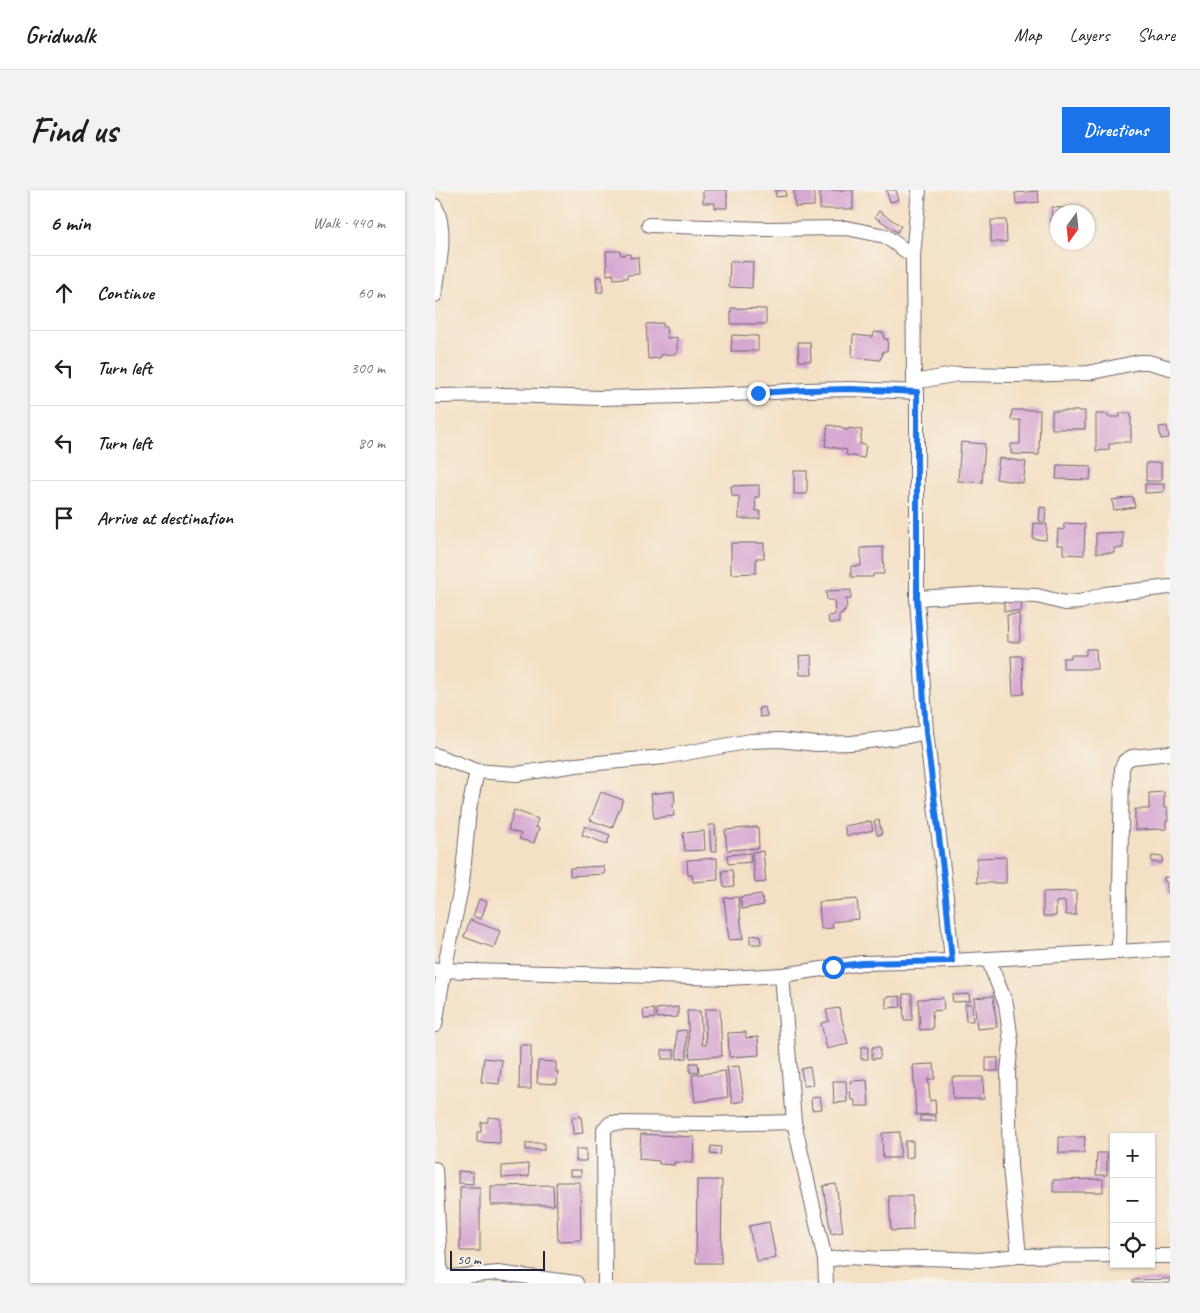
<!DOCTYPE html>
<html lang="en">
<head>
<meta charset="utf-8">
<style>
  :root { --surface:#fff; --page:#f2f2f2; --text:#202124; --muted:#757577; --line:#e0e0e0; --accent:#1a73e8 }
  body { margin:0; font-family:Caveat,sans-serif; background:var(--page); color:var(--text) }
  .controls { position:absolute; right:15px; bottom:15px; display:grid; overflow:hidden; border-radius:0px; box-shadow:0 1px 4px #0004 }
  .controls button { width:45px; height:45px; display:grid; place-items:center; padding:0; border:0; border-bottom:1px solid var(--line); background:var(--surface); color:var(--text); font:25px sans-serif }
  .compass { position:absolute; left:615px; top:15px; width:45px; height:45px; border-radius:50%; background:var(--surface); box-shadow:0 1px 4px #0004; rotate:195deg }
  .scale { position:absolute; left:15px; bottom:12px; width:95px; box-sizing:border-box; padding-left:5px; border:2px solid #22223b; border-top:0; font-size:14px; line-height:18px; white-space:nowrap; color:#22223b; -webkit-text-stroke:4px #f7f3e8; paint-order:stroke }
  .stop { position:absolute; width:15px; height:15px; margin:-11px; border:4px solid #1a73e8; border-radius:50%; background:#fff }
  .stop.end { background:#1a73e8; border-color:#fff; box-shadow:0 1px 5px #0008 }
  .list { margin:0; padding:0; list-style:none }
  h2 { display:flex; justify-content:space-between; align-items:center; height:65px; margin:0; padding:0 20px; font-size:21px }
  h2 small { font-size:16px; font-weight:400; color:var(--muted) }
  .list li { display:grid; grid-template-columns:32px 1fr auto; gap:15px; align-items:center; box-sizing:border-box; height:75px; padding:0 20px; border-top:1px solid var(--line) }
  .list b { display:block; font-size:19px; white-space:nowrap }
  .list em { font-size:16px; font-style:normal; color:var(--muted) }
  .icon { flex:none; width:28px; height:28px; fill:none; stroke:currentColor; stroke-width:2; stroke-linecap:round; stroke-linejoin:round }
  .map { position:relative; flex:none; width:735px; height:1093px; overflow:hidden; border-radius:0px }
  header { display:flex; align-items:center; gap:30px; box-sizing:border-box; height:70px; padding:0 25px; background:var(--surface); border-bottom:1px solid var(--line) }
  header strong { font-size:24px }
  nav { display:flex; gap:28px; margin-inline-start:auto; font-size:18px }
  .intro { display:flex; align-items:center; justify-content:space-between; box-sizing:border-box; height:120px; padding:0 30px }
  h1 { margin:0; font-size:35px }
  .button { padding:12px 22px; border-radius:0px; background:var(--accent); color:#fff; font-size:18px; font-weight:700 }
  main { display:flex; gap:30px; padding:0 30px }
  aside { flex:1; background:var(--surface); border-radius:0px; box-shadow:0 1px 4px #0004 }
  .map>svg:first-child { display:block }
</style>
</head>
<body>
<header>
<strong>Gridwalk</strong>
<nav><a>Map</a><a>Layers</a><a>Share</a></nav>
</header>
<div class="intro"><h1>Find us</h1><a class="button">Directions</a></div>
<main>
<aside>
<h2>6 min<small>Walk · 440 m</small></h2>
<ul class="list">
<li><svg class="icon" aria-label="ahead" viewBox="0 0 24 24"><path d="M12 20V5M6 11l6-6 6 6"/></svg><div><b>Continue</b></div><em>60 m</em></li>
<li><svg class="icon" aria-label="left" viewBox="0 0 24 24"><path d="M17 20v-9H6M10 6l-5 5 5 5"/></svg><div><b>Turn left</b></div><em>300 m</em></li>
<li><svg class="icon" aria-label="left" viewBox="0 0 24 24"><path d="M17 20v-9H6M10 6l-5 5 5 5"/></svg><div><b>Turn left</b></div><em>80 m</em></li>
<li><svg class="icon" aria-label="arrive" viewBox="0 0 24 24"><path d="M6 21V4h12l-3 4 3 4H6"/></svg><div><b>Arrive at destination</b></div></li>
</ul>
</aside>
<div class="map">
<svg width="735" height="1093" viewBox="0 0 735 1093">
  <rect width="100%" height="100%" fill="#f7f3e8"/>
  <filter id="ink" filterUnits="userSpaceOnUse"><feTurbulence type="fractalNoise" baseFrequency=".02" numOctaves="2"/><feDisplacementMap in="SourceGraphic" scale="10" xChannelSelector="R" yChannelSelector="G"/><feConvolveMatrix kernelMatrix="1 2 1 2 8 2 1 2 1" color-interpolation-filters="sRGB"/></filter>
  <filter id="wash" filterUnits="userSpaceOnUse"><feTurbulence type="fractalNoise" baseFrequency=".0096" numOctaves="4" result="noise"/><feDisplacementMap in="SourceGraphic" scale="20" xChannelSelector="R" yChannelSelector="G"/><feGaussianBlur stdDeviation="1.12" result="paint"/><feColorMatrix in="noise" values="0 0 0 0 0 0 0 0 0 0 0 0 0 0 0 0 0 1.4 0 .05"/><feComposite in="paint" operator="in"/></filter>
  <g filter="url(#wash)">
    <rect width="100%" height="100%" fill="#f4e0c4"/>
    <g id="blocks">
      <!-- building -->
      <g fill="#d7a9d2">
        <path d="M268,0H292V18H280V13H268Z"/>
        <path d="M340,0H350L351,6L341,7Z"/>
        <path d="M359,0H379V16L360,17Z"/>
        <rect x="385" y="0" width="33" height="19"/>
        <path d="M451,0H461L464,10L455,12Z"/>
        <path d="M603,1L604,12L581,14L580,3Z"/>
        <path d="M617,17L645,20L644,22H622V32H616Z"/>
        <path d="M444,21L466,36L462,42L440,27Z"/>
        <path d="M556,30H571L572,52H556Z"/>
        <path d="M171,61H185L186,65L195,64V68L203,67L204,84L192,85V88L179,89L178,84L172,85Z"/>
        <path d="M295,71L318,72L317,98L294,97Z"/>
        <path d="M161,87H167L168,102H162Z"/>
        <path d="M296,118L331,119V134H296Z"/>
        <path d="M228,133V137H231L232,148L242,147V164L225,165V168L213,169L211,134Z"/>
        <path d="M439,142L449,143V149H453L452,161H448L447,167H446L445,170L417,167L418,145L438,147Z"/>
        <path d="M297,145L323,146V161H296Z"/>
        <path d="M363,152H375L376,171H364Z"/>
        <path d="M577,220H605L604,265L576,264V254H585V230H576Z"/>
        <rect x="617" y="221" width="33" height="18"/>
        <path d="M685,223H696V252H679V254H674V260L661,261V224H673V227H685Z"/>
        <path d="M393,235L407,237V239L413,240L414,238L427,240L425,254L431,255L429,268L411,265L412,260L390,256Z"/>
        <path d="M732,236L734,248L726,249L724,237Z"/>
        <path d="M526,252L550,254L547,293L523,291Z"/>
        <path d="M564,268L591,272L588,293L561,289Z"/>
        <rect x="711" y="273" width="15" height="18"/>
        <path d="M622,275L656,276L655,290L621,289Z"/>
        <rect x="359" y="281" width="13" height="23"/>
        <path d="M710,294H729V302L710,303Z"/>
        <path d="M324,295V307H320L321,321H325V329H304V306H297L296,296Z"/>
        <path d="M698,307L700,317L679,320L677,310Z"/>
        <path d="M605,317L611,318L610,332L604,331Z"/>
        <path d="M599,333L612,334L611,350L598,349Z"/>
        <path d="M629,333L650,334L649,365L628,364V355H622L623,339L629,340Z"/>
        <path d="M688,342V358H679V363H661V343Z"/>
        <path d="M296,353H329V368H321V383L296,384Z"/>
        <path d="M448,357L449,384H438V387H416V376H426V358Z"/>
        <path d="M416,400V409H411L412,418H410V422H408V424L404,425V433H394L393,426L400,425L399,410H392L391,401Z"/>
        <path d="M569,411L587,412L586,422L569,421Z"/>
        <path d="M584,424L585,452H573L572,425Z"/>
        <path d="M651,459H661L662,479H628V468H636V465H651Z"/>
        <path d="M376,465L377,485H365L364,466Z"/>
        <path d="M576,466H587L589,504L578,505Z"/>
        <path d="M330,517L332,526L325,527L324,518Z"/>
        <path d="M239,601L240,613L238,614L239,626L219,628L216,604Z"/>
        <path d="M166,602L188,610L177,638L155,630Z"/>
        <path d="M729,602V618H732L733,631H731V639L700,640V619H714V603Z"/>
        <path d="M79,620L103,629L100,637L104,638L99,653L84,649L86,644L73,640Z"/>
        <path d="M444,630L447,644L442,645L439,631Z"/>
        <path d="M436,631L438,640L412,646L409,636Z"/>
        <path d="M274,635H280L282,661L276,662Z"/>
        <path d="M150,636L175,645L172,654L147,645Z"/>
        <path d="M323,637L324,658L292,660L290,640Z"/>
        <path d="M269,641L270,660L250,661L248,643Z"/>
        <path d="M328,661L331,692L320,693L317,662Z"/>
        <path d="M315,663L316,672L293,674L292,665Z"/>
        <path d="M717,666L728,667L727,673L716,672Z"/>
        <path d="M571,667V693H542V668Z"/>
        <path d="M282,668L283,690L258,692L257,685H253L252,670Z"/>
        <path d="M169,676L170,684L135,686V678Z"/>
        <path d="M297,680L299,696L289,697L287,681Z"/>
        <path d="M729,687H735V704L732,703V692H729Z"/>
        <path d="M641,701V725H631L630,711L621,712V726H608V702Z"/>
        <path d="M326,704L329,715L307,719L305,707Z"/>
        <path d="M303,707L308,749L294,750L289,708Z"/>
        <path d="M44,709L52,712L46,729L38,726Z"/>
        <path d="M422,709L424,729L397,732L398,738L386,739L384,712Z"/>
        <path d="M35,730L65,741L59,758L29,747Z"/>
        <path d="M325,745L326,754H315V746Z"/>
        <path d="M468,804H477V830H469Z"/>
        <path d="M534,804L535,811L518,812L517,805Z"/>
        <path d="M465,806L466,817L451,818V807Z"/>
        <path d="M558,806L562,837L542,839L539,808Z"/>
        <path d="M508,808L509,820L497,821L498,839L485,840L483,809Z"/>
        <path d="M530,814H537L538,831H531Z"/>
        <path d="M243,817V827L222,828L221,819Z"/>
        <path d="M404,818L413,854L392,859L386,833L394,831L391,820Z"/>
        <path d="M219,819L220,828L209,829L208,820Z"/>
        <path d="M270,819H285L287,866L255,868L252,821H265L267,855H271Z"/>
        <path d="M251,840L252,868L242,869L241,841Z"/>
        <path d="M311,842V848L323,847L324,865L294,867L293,843Z"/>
        <path d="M85,855H96V899H84Z"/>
        <rect x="426" y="857" width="7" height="12"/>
        <path d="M437,857H445V868L437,869Z"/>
        <rect x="227" y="860" width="12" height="9"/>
        <path d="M49,868L67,870L64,894L46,892Z"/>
        <rect x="551" y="868" width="12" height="13"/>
        <path d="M103,871L121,872V882H123L122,894L102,893Z"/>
        <path d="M255,873H263L264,882L255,883Z"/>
        <path d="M499,874L500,889H493L495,911L500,910L501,924L481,925L478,875Z"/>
        <path d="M304,876L309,911L297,913L292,877Z"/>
        <path d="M375,877L378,895L369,896L366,879Z"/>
        <path d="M290,881L293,907L260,912L257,885Z"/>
        <path d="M517,887H548L549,909H518Z"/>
        <path d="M432,890L434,916H420V910H416L415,891Z"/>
        <path d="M398,891H411L412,912L399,913Z"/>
        <path d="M385,907L387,919L377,920L376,908Z"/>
        <path d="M146,926L148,943L138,944L137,927Z"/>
        <rect x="485" y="926" width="16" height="5"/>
        <path d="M53,927L65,928V953L42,952V942H46V932H53Z"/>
        <path d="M465,942V968H448L447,943Z"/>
        <path d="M206,944L259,947L258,973L239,972V975L224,974V971L204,969Z"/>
        <path d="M624,947H650L649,963H624Z"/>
        <path d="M470,951H478V967L470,968Z"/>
        <rect x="91" y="953" width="18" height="7"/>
        <path d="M276,956L286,957L285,965L275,964Z"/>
        <rect x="141" y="959" width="10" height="12"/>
        <path d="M662,963H672V985H661Z"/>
        <path d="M93,974L94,986L67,988V976Z"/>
        <rect x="135" y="980" width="11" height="6"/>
        <path d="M23,981L38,982V994L23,993Z"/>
        <path d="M668,989V1002H618V990Z"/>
        <path d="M262,990H287L286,1073H261Z"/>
        <path d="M121,992H145L146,1050L123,1051Z"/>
        <path d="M401,994L408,1042L396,1044L388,996Z"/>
        <path d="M118,995L119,1015H56V996Z"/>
        <rect x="25" y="997" width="20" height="64"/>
        <path d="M454,1006H477L478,1040L456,1041Z"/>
        <path d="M334,1032L341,1068L321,1071L314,1036Z"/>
        <path d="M735,1089V1093H698V1090Z"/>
      </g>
    </g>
  </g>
  <g filter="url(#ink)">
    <use href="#blocks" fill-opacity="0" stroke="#6c646b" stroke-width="1"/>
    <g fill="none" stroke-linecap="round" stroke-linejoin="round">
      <defs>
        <g id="minor">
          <path d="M484,0L478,66L479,192L482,202V408L491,542L509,687L517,771"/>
          <path d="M0,16C13,40 3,79 0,105"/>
          <path d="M214,35L329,39L412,38L450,46L478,66"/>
          <path d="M479,192L523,184L580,185L653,183L704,172H713L735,178"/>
          <path d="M0,206L72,205L165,208L247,206L323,203L371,200L416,199L482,202"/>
          <path d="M482,408L550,404L602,406L630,413L645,412L670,404L735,397"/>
          <path d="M0,565L42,581L82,584L141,575L229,567L316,551L345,550L381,554L417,553L473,546L491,542"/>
          <path d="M684,762L687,578L690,571L697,567L735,563"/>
          <path d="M553,769L571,814L574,837L576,852L573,882L575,976L584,1066"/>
          <path d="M0,780L293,788L347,785L427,773L517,771L735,759"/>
          <path d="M347,785L359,932L390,1070L391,1093"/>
          <path d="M0,835L9,781L27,693L34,619L42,581"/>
          <path d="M0,979L6,1093"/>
          <path d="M716,1066H735"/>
          <path d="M390,1070L412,1067L445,1069L493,1068L544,1070L584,1066L679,1065"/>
          <path d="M6,1088L63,1083L141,1093"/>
          <path d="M170,1093L169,939L176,933L275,934L359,932"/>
        </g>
      </defs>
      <!-- minor casing -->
      <use href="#minor" stroke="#6c646b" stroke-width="16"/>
      <!-- minor -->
      <use href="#minor" stroke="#fff" stroke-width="14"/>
    </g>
  </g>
  <g fill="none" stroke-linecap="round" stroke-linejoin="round" filter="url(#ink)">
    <!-- route -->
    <path stroke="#1a73e8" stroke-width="6" d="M323,203L371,200L416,199L482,202V408L491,542L509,687L517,771L427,773L398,777"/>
  </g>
</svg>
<div class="controls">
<button>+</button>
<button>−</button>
<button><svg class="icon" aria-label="locate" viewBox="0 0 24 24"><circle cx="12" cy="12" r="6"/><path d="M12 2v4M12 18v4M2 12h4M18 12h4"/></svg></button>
</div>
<svg class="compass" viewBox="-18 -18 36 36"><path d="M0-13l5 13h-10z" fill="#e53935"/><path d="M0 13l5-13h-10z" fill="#757577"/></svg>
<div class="scale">50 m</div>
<div class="stop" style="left:398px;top:777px"></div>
<div class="stop end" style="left:323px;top:203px"></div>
</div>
</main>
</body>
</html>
